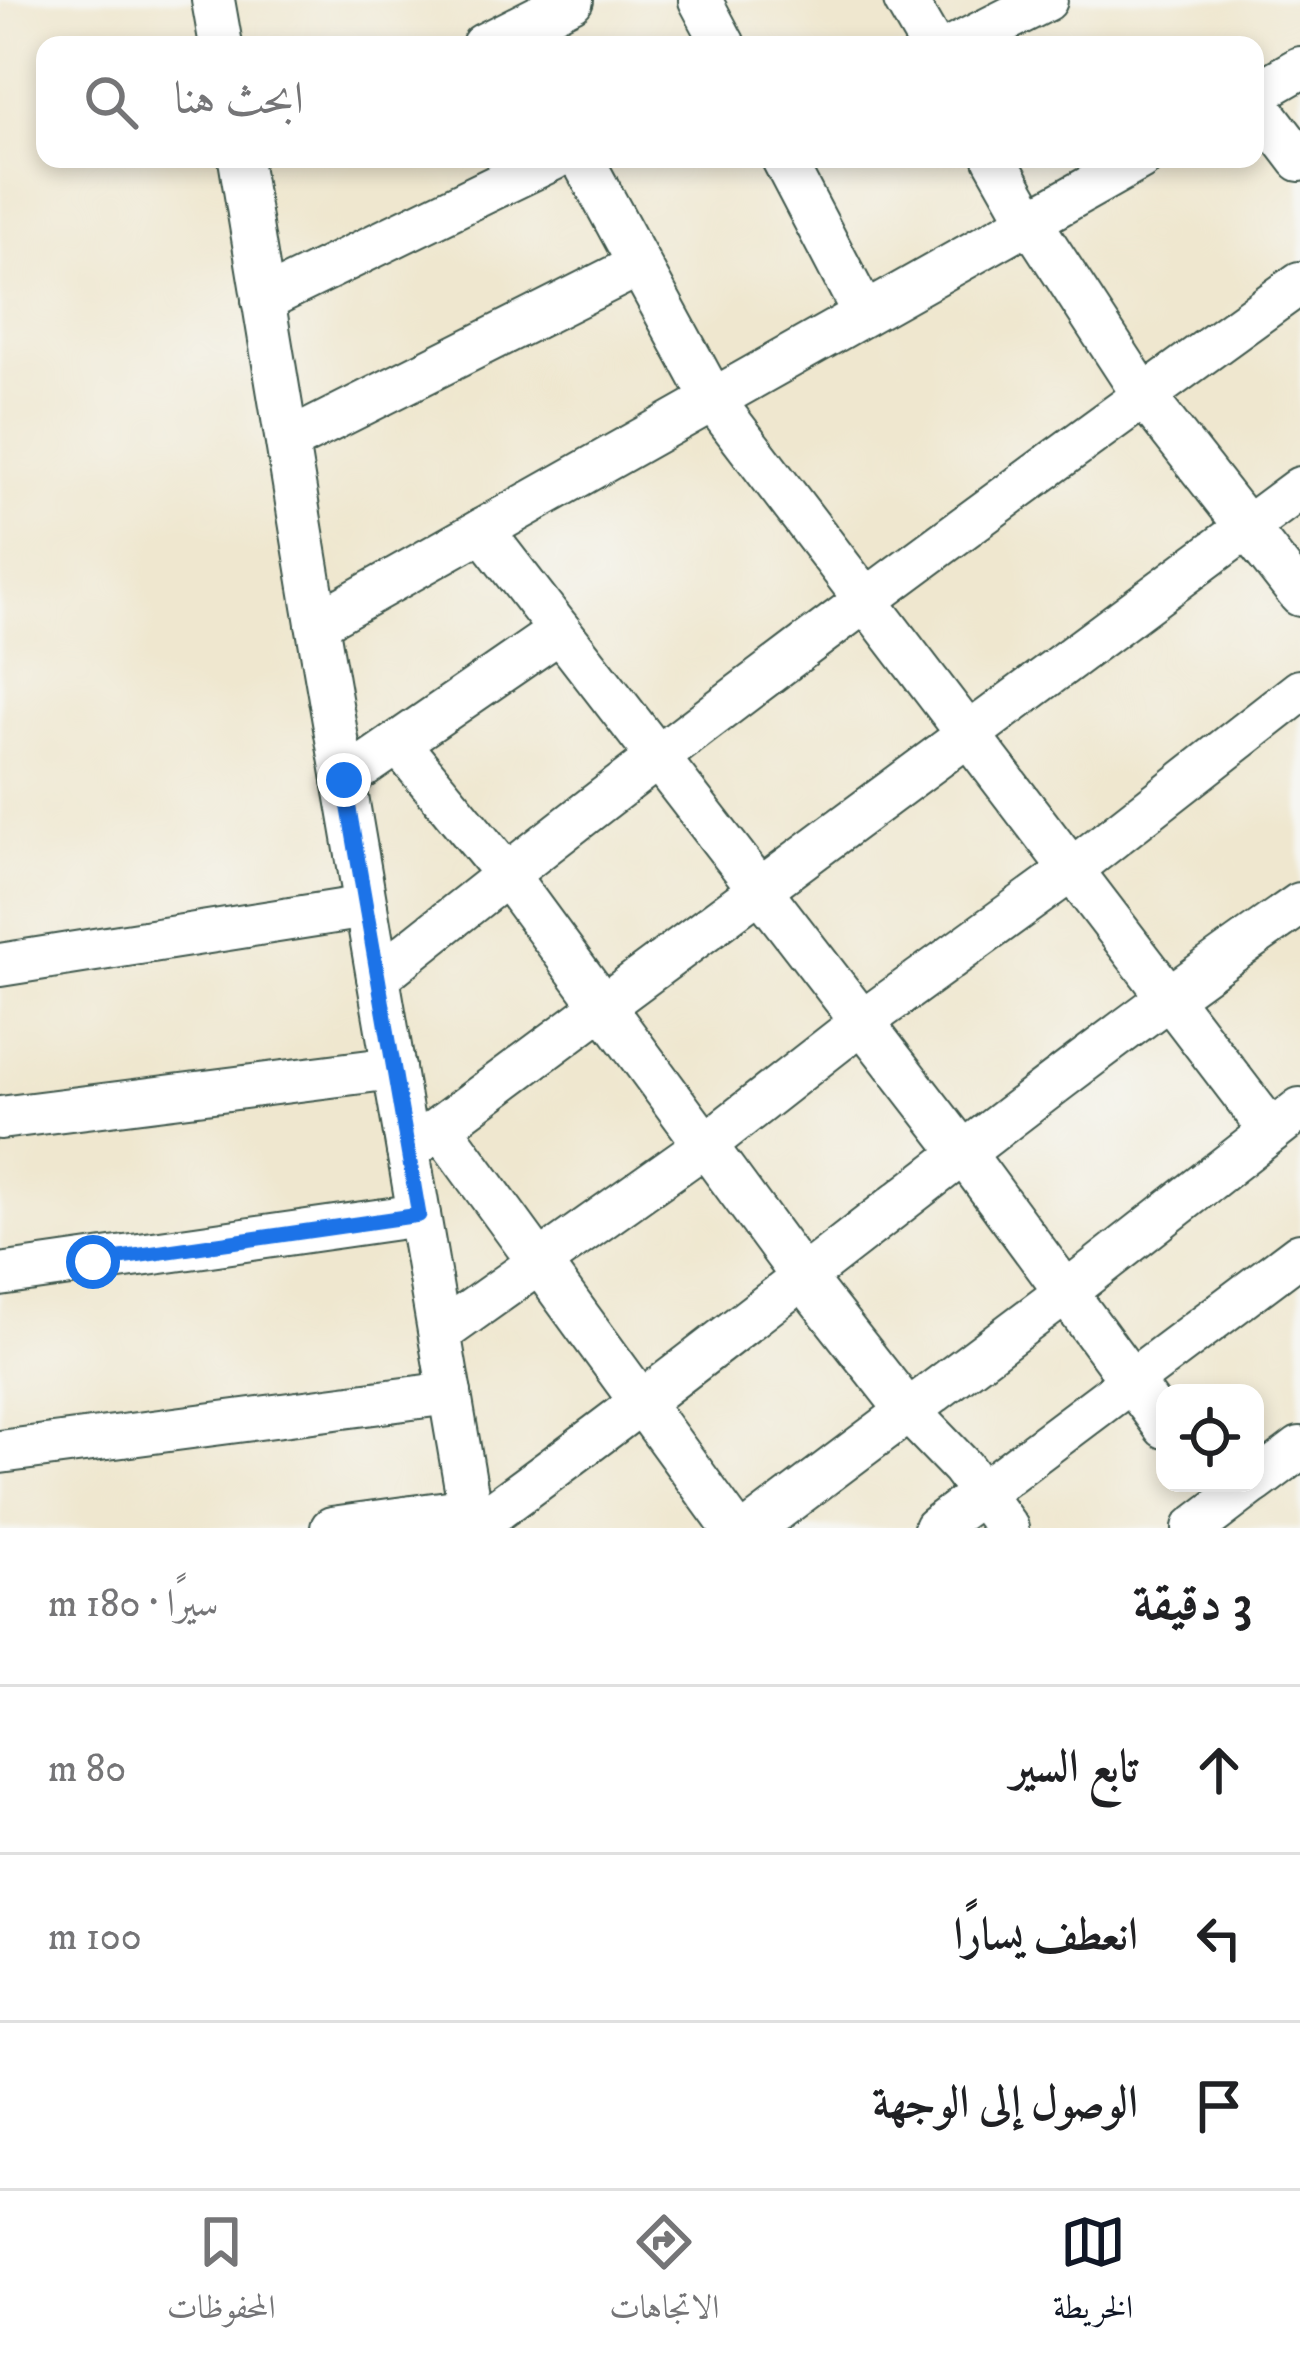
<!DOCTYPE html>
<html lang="ar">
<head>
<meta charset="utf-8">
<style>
  :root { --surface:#fff; --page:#f2f2f2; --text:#202124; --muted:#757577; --line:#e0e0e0; --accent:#111827 }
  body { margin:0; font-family:"IM FELL DW Pica",Amiri,serif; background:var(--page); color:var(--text); direction:rtl }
  .controls { position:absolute; right:36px; bottom:36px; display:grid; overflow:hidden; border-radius:24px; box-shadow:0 6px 18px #0003 }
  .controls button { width:108px; height:108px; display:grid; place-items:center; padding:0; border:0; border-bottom:3px solid var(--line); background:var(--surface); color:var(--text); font:60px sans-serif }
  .stop { position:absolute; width:36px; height:36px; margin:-27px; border:9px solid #1a73e8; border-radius:50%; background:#fff }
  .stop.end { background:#1a73e8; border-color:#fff; box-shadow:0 3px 12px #0008 }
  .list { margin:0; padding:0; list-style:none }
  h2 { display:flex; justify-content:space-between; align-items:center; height:156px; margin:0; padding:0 48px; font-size:51px }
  h2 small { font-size:39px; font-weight:400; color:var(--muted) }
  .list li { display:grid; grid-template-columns:78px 1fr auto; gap:36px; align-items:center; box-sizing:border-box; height:168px; padding:0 48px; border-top:3px solid var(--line) }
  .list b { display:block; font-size:45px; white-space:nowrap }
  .list em { font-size:39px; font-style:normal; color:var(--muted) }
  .icon { flex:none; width:66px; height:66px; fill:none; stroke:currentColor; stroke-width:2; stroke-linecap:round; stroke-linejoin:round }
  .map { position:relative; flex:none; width:1300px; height:1528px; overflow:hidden; direction:ltr }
  .search { position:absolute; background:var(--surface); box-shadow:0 6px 18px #0003; left:36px; right:36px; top:36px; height:132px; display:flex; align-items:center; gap:30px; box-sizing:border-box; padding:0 42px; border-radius:24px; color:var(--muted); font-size:45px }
  .sheet { height:660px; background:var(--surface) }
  nav { display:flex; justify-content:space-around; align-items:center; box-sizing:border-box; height:168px; border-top:3px solid var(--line); background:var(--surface); font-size:33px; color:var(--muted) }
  nav a { display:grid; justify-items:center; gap:6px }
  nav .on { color:var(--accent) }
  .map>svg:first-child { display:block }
</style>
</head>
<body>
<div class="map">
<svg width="1300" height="1528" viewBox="0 0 1300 1528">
  <rect width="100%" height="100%" fill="#f6f6f2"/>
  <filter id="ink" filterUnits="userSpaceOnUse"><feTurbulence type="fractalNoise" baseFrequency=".00833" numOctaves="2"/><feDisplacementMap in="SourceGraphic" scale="24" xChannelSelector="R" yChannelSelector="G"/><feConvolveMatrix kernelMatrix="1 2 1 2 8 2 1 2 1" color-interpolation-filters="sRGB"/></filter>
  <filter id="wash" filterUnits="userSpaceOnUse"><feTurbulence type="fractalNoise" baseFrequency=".004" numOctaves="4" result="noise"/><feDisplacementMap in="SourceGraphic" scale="48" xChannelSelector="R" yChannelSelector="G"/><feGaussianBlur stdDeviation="2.7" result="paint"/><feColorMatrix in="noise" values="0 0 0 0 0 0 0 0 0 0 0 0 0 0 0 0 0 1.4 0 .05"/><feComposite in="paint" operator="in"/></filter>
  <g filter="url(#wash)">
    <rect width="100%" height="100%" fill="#efe7cf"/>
  </g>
  <g filter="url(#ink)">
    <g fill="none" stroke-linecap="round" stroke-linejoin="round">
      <defs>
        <g id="minor">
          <path d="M213,0L221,45"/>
          <path d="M700,0L724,45"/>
          <path d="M905,0L931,45"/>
          <path d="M483,45L572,0"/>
          <path d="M957,45L1046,0"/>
          <path d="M1255,94L1300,68"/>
          <path d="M1255,101L1300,160"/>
          <path d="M240,159L317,623L1140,159"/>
          <path d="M582,159L713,400L1271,1131"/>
          <path d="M783,159L864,314"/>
          <path d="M995,159L1030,221L1144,396L1300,595"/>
          <path d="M263,300L553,159"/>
          <path d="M287,442L639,265"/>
          <path d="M482,530L962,1151L1165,1427"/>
          <path d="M317,623L473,1528"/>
          <path d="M398,743L506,874L804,1279L907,1410L962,1467L1007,1528"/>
          <path d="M344,780L560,631"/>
          <path d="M0,965L366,907"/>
          <path d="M378,977C677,736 988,508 1300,283"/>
          <path d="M0,1118L394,1068"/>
          <path d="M441,1128L733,1528"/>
          <path d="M408,1151L1300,488"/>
          <path d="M0,1275L419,1215"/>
          <path d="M440,1333L705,1145L862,1022L1070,871L1300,691"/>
          <path d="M0,1452L450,1393"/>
          <path d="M1255,1482L1300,1448"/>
          <path d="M473,1527C753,1325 1016,1101 1300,904"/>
          <path d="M332,1528L470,1509"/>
          <path d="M753,1528L1065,1293L1300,1109"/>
          <path d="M935,1528L1300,1254"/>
          <path d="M1194,1528L1253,1483"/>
        </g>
      </defs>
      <!-- minor casing -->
      <use href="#minor" stroke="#3e564b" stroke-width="46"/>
      <!-- minor -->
      <use href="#minor" stroke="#fff" stroke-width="42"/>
    </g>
  </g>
  <g fill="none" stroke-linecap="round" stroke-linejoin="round" filter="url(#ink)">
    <!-- route -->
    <path stroke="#1a73e8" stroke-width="15" d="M93,1262L419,1215L344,780"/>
  </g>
</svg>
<div class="controls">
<button><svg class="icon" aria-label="locate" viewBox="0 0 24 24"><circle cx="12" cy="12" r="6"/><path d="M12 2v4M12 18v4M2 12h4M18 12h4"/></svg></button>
</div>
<div class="stop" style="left:93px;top:1262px"></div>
<div class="stop end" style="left:344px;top:780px"></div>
<div class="search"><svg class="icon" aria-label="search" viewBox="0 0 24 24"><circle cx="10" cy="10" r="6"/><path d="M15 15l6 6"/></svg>ابحث هنا</div>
</div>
<section class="sheet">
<h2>3 دقيقة<small>سيرًا · 180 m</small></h2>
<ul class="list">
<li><svg class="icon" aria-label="ahead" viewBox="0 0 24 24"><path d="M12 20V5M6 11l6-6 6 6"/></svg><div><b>تابع السير</b></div><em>80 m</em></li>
<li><svg class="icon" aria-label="left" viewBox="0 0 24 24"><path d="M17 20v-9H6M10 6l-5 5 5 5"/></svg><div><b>انعطف يسارًا</b></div><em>100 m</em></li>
<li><svg class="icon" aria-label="arrive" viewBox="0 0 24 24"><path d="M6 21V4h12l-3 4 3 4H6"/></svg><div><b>الوصول إلى الوجهة</b></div></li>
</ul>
</section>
<nav>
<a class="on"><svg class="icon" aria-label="map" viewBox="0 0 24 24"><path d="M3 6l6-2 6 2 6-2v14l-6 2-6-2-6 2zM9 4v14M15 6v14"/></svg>الخريطة</a>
<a><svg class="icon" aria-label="directions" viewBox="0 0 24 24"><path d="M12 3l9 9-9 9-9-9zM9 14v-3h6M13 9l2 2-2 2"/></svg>الاتجاهات</a>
<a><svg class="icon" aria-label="saved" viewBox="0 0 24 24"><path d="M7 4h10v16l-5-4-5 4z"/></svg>المحفوظات</a>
</nav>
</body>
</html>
